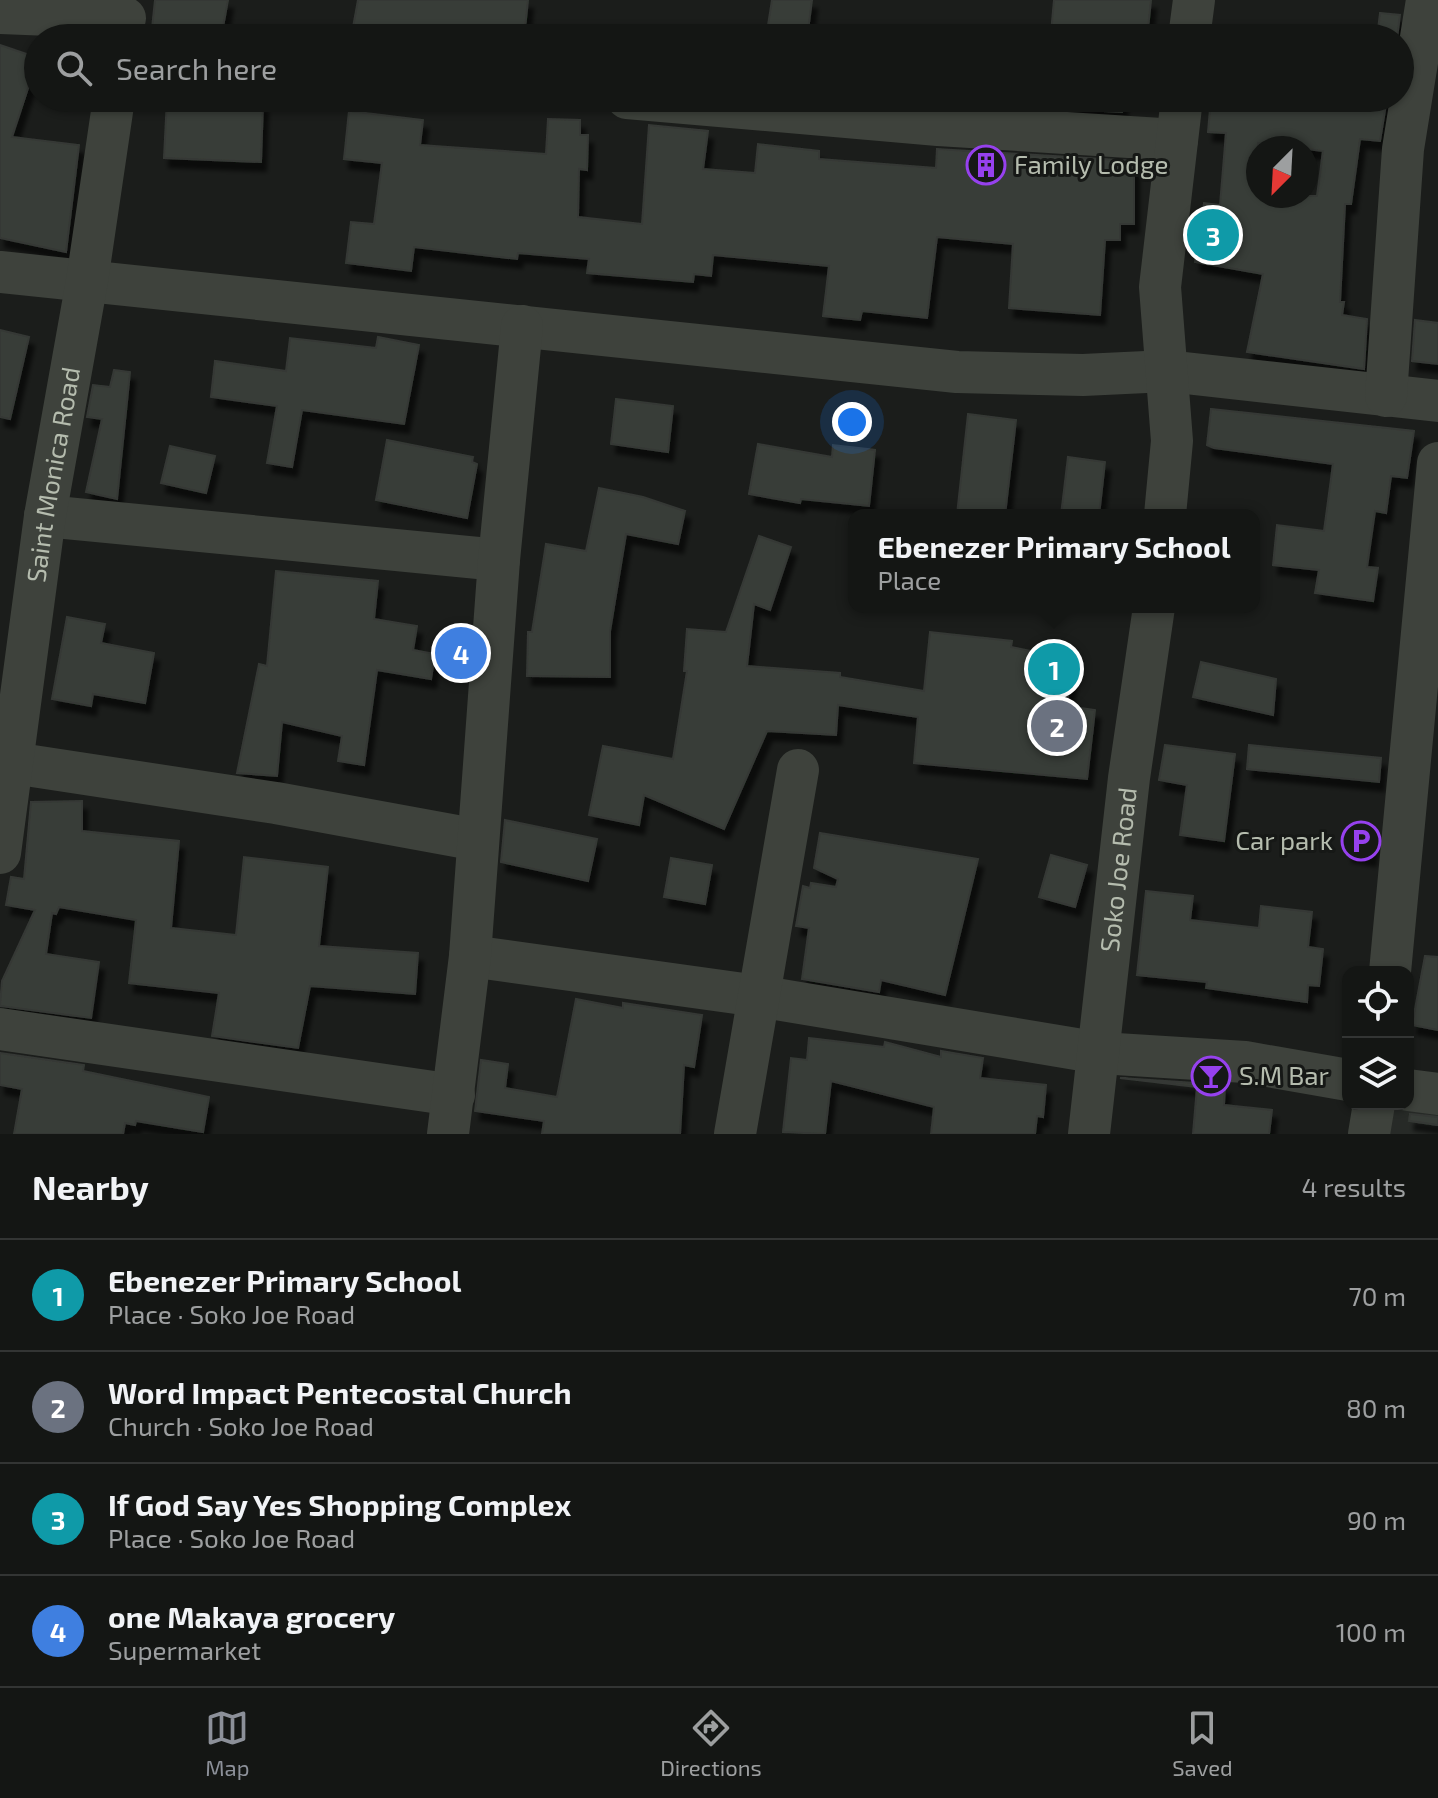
<!DOCTYPE html>
<html lang="en">
<head>
<meta charset="utf-8">
<style>
  :root { --surface:#141614; --page:#212322; --text:#f1f3f6; --muted:#9d9fa0; --line:#333534; --accent:#8c9099 }
  body { margin:0; font-family:"Exo 2",sans-serif; background:var(--page); color:var(--text) }
  .controls { position:absolute; right:24px; bottom:24px; display:grid; overflow:hidden; border-radius:16px; box-shadow:0 2px 6px #0004 }
  .controls button { width:72px; height:72px; display:grid; place-items:center; padding:0; border:0; border-bottom:2px solid var(--line); background:var(--surface); color:var(--text); font:40px sans-serif }
  .compass { position:absolute; left:1246px; top:136px; width:72px; height:72px; border-radius:50%; background:var(--surface); box-shadow:0 2px 6px #0004; rotate:204deg }
  .you { position:absolute; left:852px; top:422px; width:28px; height:28px; margin:-20px; border:6px solid #fff; border-radius:50%; background:#1a73e8; box-shadow:0 0 0 12px #1a73e833 }
  .badge { display:grid; place-items:center; width:52px; height:52px; border-radius:50%; background:var(--accent); color:#fff; font-size:26px; font-weight:700 }
  .pin { position:absolute; translate:-50% -50%; border:4px solid #fff; box-shadow:0 2px 8px #0006 }
  .popup { position:absolute; left:848px; top:509px; width:412px; height:104px; box-sizing:border-box; display:grid; place-content:center; border-radius:16px; background:var(--surface); filter:drop-shadow(0 2px 6px #0005); font-size:26px; white-space:nowrap; color:var(--muted) }
  .popup b { font-size:30px; color:var(--text) }
  .popup::after { content:''; position:absolute; left:50%; top:100%; margin-left:-16px; border:16px solid transparent; border-top-color:var(--surface) }
  .list { margin:0; padding:0; list-style:none }
  h2 { display:flex; justify-content:space-between; align-items:center; height:104px; margin:0; padding:0 32px; font-size:34px }
  h2 small { font-size:26px; font-weight:400; color:var(--muted) }
  .list li { display:grid; grid-template-columns:52px 1fr auto; gap:24px; align-items:center; box-sizing:border-box; height:112px; padding:0 32px; border-top:2px solid var(--line) }
  .list b { display:block; font-size:30px; white-space:nowrap }
  .list p { margin:0; font-size:26px; white-space:nowrap; color:var(--muted) }
  .list em { font-size:26px; font-style:normal; color:var(--muted) }
  .icon { flex:none; width:44px; height:44px; fill:none; stroke:currentColor; stroke-width:2; stroke-linecap:round; stroke-linejoin:round }
  .map { position:relative; flex:none; width:1438px; height:1134px; overflow:hidden }
  .search { position:absolute; background:var(--surface); box-shadow:0 2px 6px #0004; left:24px; right:24px; top:24px; height:88px; display:flex; align-items:center; gap:20px; box-sizing:border-box; padding:0 28px; border-radius:44px; color:var(--muted); font-size:30px }
  .sheet { height:552px; background:var(--surface) }
  nav { display:flex; justify-content:space-around; align-items:center; box-sizing:border-box; height:112px; border-top:2px solid var(--line); background:var(--surface); font-size:22px; color:var(--muted) }
  nav a { display:grid; justify-items:center; gap:4px }
  nav .on { color:var(--accent) }
  .map>svg:first-child { display:block }
</style>
</head>
<body>
<div class="map">
<svg width="1438" height="1134" viewBox="0 0 1438 1134">
  <defs>
    <filter id="shadow"><feDropShadow dx="5" dy="9" stdDeviation="2" flood-color="#0009"/></filter>
  </defs>
  <rect width="100%" height="100%" fill="#1b1d1b"/>
  <!-- built -->
  <path fill="#272a27" d="M1438,1083V1134H1389L1393,1104Z"/>
  <!-- building -->
  <g fill="#393c38" stroke="#353935" stroke-width="2" fill-rule="evenodd" filter="url(#shadow)">
    <path d="M155,0H228L221,38H151Z"/>
    <path d="M358,0H528L524,38H381L352,33Z"/>
    <path d="M772,0H812L807,38H766Z"/>
    <path d="M1054,0H1151L1147,38L1051,33Z"/>
    <path d="M1380,13L1400,15L1397,38H1377Z"/>
    <path d="M0,45L38,58L12,137L79,145L66,252L0,238Z"/>
    <path d="M1044,98H1123L1122,112L1044,108Z"/>
    <path d="M1211,98H1387L1380,141L1360,139L1351,204H1345L1340,302H1344L1342,315L1367,319L1364,369L1247,352L1263,274L1195,262L1204,203L1220,205L1226,133L1208,132ZM1258,143L1323,151L1317,196H1258Z"/>
    <path d="M167,99L263,103L261,162L164,158Z"/>
    <path d="M349,111L423,120L420,145L546,154L548,119L580,120V135H588L587,170L579,169L578,217L642,224L649,125L708,131L703,169L755,173L758,144L819,151V159L936,168L937,149L1134,161V224H1120V240H1105L1100,315L1009,308L1013,244L937,237L927,318L862,311L860,320L823,316L829,266L713,255L711,276L694,274L693,282L587,273L589,259L518,253L517,259L414,247L411,271L346,263L351,222L374,224L382,163L344,159Z"/>
    <path d="M1415,320L1438,323V364L1412,361Z"/>
    <path d="M0,330L29,337L10,419L0,417Z"/>
    <path d="M378,337L419,345L404,424L302,410L292,467L267,463L277,406L211,397L215,361L286,371L290,338L376,348Z"/>
    <path d="M114,370L130,372L117,499L86,492L102,419L87,417L93,385L110,387Z"/>
    <path d="M616,399L673,406L668,452L611,444Z"/>
    <path d="M1211,409L1414,431L1407,478L1391,476L1386,513L1375,511L1367,567L1378,568L1373,601L1315,593L1319,570L1273,565L1277,525L1324,531L1333,464L1214,448L1207,445Z"/>
    <path d="M968,414L1016,420L1005,515H957Z"/>
    <path d="M387,440L473,457L472,462L477,464L467,518L376,500Z"/>
    <path d="M758,444L832,457L833,445L875,450L869,506L801,499L800,503L749,494Z"/>
    <path d="M170,446L215,456L206,493L161,483Z"/>
    <path d="M1068,457L1105,462L1099,515H1061Z"/>
    <path d="M599,488L643,497L685,511L678,544L626,534L610,631V677L527,676L528,632H532L546,544L586,551Z"/>
    <path d="M759,536L791,547L770,610L754,604L747,666L840,673V677L924,691L930,632L1012,641L1011,647L1075,660L1066,706L1095,710L1087,779L914,763L918,717L838,705L836,735L767,731L724,829L644,795L639,825L589,815L603,746L673,759L687,671H684L687,629L726,632Z"/>
    <path d="M276,571L378,581L374,619L417,626L413,650L435,654L431,679L377,670L364,765L338,761L342,736L282,722L277,776L237,773L259,664L267,666Z"/>
    <path d="M67,617L105,624L101,643L154,653L145,703L93,694L91,706L52,699Z"/>
    <path d="M1201,662L1276,679L1273,715L1193,697Z"/>
    <path d="M1165,745L1235,754L1224,841L1180,835L1187,785L1159,780Z"/>
    <path d="M1249,745L1381,758L1379,782L1247,769Z"/>
    <path d="M82,801V831L179,841L171,928L236,935L244,857L328,867L319,946L418,953L415,994L310,986L298,1048L212,1036L219,993L129,983L136,920L59,907L56,914L52,913L46,954L99,962L91,1018L0,1006L2,981L35,910L6,905L11,877L24,879L31,802Z"/>
    <path d="M505,820L597,839L588,881L501,862Z"/>
    <path d="M1352,824L1375,828L1371,857L1347,853Z"/>
    <path d="M820,833L978,859L945,995L881,980L879,992L802,979L809,928L796,926L803,886L810,888L811,883L836,887L838,879L814,868Z"/>
    <path d="M1051,855L1087,865L1075,907L1039,897Z"/>
    <path d="M671,858L712,865L705,904L664,897Z"/>
    <path d="M1146,891L1193,896L1190,920L1259,928L1261,906L1312,912L1308,947L1323,949L1319,986L1308,985L1307,1002L1206,988L1207,982L1137,975Z"/>
    <path d="M1425,956L1438,957V1030L1412,1025Z"/>
    <path d="M576,999L623,1008V1003L702,1015L694,1067L684,1065L680,1134H542L544,1121L475,1111L481,1060L508,1064L505,1088L557,1097Z"/>
    <path d="M809,1038L884,1047L885,1042L941,1057V1051L983,1058L980,1078L1046,1085L1043,1117L1037,1116L1035,1134H931L934,1107L831,1081L825,1134L783,1132L791,1058L807,1060Z"/>
    <path d="M0,1053L84,1065L83,1071L209,1097L203,1132L136,1121L135,1125L125,1123L123,1134H14L22,1089L0,1085Z"/>
    <path d="M1120,1078L1225,1085L1224,1105L1272,1110L1269,1134H1193L1197,1087Z"/>
    <path d="M1410,1114L1438,1117V1125L1409,1121Z"/>
  </g>
  <g fill="none" stroke-linecap="round" stroke-linejoin="round">
    <!-- minor -->
    <g stroke="#3e423c" stroke-width="42">
      <path d="M0,13L125,18"/>
      <path d="M1189,38L1194,0"/>
      <path d="M627,98L938,125L1177,140"/>
      <path d="M0,272L957,372L1083,375L1167,371L1438,401"/>
      <path d="M1386,396L1403,149L1427,0"/>
      <path d="M1165,515L1172,441L1160,287L1182,98"/>
      <path d="M45,516L499,560"/>
      <path d="M13,763L276,803L478,840"/>
      <path id="s1" d="M0,853L45,516L87,281L114,98"/>
      <path d="M470,956L758,996L1100,1053L1245,1062L1348,1080"/>
      <path d="M1390,972L1438,463"/>
      <path d="M0,1029L454,1095"/>
      <path d="M1408,1090L1438,1094"/>
      <path d="M448,1134L470,956L499,560L522,326"/>
      <path d="M735,1134L798,770"/>
      <path id="s2" d="M1089,1134L1129,778L1154,607"/>
      <path d="M1369,1134L1374,1104"/>
    </g>
  </g>
  <!-- icons -->
  <defs>
    <symbol id="building-ring" viewBox="-11 -11 22 22"><circle r="9.5" fill="#161816" stroke="#9641ee" stroke-width="1.5"/><path d="M-4-6H4V6H1V3H-1V6H-4ZM-2.5-4.3h1.7v1.8h-1.7ZM.8-4.3h1.7v1.8H.8ZM-2.5-1h1.7V.8h-1.7ZM.8-1h1.7V.8H.8Z" fill="#9641ee"/></symbol>
    <symbol id="parking-ring" viewBox="-11 -11 22 22"><circle r="9.5" fill="#161816" stroke="#9641ee" stroke-width="1.5"/><path d="M-3.5-5.5H1a3.5 3.5 0 0 1 0 7H-1V5.5H-3.5ZM-1-3.4V-.6H.8a1.4 1.4 0 0 0 0-2.8Z" fill="#9641ee"/></symbol>
    <symbol id="bar-ring" viewBox="-11 -11 22 22"><circle r="9.5" fill="#161816" stroke="#9641ee" stroke-width="1.5"/><path d="M-6-5H6L.8 .8V4.5H3.5V6h-7V4.5H-.8V.8Z" fill="#9641ee"/></symbol>
  </defs>
  <g fill-rule="evenodd">
    <use href="#building-ring" x="964" y="143" width="44" height="44"/>
    <use href="#parking-ring" x="1339" y="819" width="44" height="44"/>
    <use href="#bar-ring" x="1189" y="1054" width="44" height="44"/>
  </g>
  <g text-anchor="middle" stroke-width="6" stroke-linejoin="round" paint-order="stroke">
    <!-- poi labels -->
    <g font-size="26" fill="#b5bcae" stroke="#161816" text-anchor="start">
      <text x="1014" y="174">Family Lodge</text>
      <text x="1333" y="850" text-anchor="end">Car park</text>
      <text x="1239" y="1085">S.M Bar</text>
    </g>
    <!-- street labels -->
    <g font-size="26" fill="#b5bcae" stroke="#161816">
      <text dy="9" stroke="none"><textPath href="#s1" startOffset="382">Saint Monica Road</textPath></text>
      <text dy="9" stroke="none"><textPath href="#s2" startOffset="266">Soko Joe Road</textPath></text>
    </g>
  </g>
</svg>
<div class="controls">
<button><svg class="icon" aria-label="locate" viewBox="0 0 24 24"><circle cx="12" cy="12" r="6"/><path d="M12 2v4M12 18v4M2 12h4M18 12h4"/></svg></button>
<button><svg class="icon" aria-label="layers" viewBox="0 0 24 24"><path d="M12 4l9 5-9 5-9-5zM3 14l9 5 9-5"/></svg></button>
</div>
<svg class="compass" viewBox="-18 -18 36 36"><path d="M0-13l5 13h-10z" fill="#e53935"/><path d="M0 13l5-13h-10z" fill="#9d9fa0"/></svg>
<div class="you"></div>
<div class="pin badge" style="left:1054px;top:669px;background:#0f9aa8">1</div>
<div class="popup"><b>Ebenezer Primary School</b>Place</div>
<div class="pin badge" style="left:1057px;top:726px;background:#6b7280">2</div>
<div class="pin badge" style="left:1213px;top:235px;background:#0f9aa8">3</div>
<div class="pin badge" style="left:461px;top:653px;background:#3f7fe0">4</div>
<div class="search"><svg class="icon" aria-label="search" viewBox="0 0 24 24"><circle cx="10" cy="10" r="6"/><path d="M15 15l6 6"/></svg>Search here</div>
</div>
<section class="sheet">
<h2>Nearby<small>4 results</small></h2>
<ul class="list">
<li><span class="badge" style="background:#0f9aa8">1</span><div><b>Ebenezer Primary School</b><p>Place · Soko Joe Road</p></div><em>70 m</em></li>
<li><span class="badge" style="background:#6b7280">2</span><div><b>Word Impact Pentecostal Church</b><p>Church · Soko Joe Road</p></div><em>80 m</em></li>
<li><span class="badge" style="background:#0f9aa8">3</span><div><b>If God Say Yes Shopping Complex</b><p>Place · Soko Joe Road</p></div><em>90 m</em></li>
<li><span class="badge" style="background:#3f7fe0">4</span><div><b>one Makaya grocery</b><p>Supermarket</p></div><em>100 m</em></li>
</ul>
</section>
<nav>
<a class="on"><svg class="icon" aria-label="map" viewBox="0 0 24 24"><path d="M3 6l6-2 6 2 6-2v14l-6 2-6-2-6 2zM9 4v14M15 6v14"/></svg>Map</a>
<a><svg class="icon" aria-label="directions" viewBox="0 0 24 24"><path d="M12 3l9 9-9 9-9-9zM9 14v-3h6M13 9l2 2-2 2"/></svg>Directions</a>
<a><svg class="icon" aria-label="saved" viewBox="0 0 24 24"><path d="M7 4h10v16l-5-4-5 4z"/></svg>Saved</a>
</nav>
</body>
</html>
